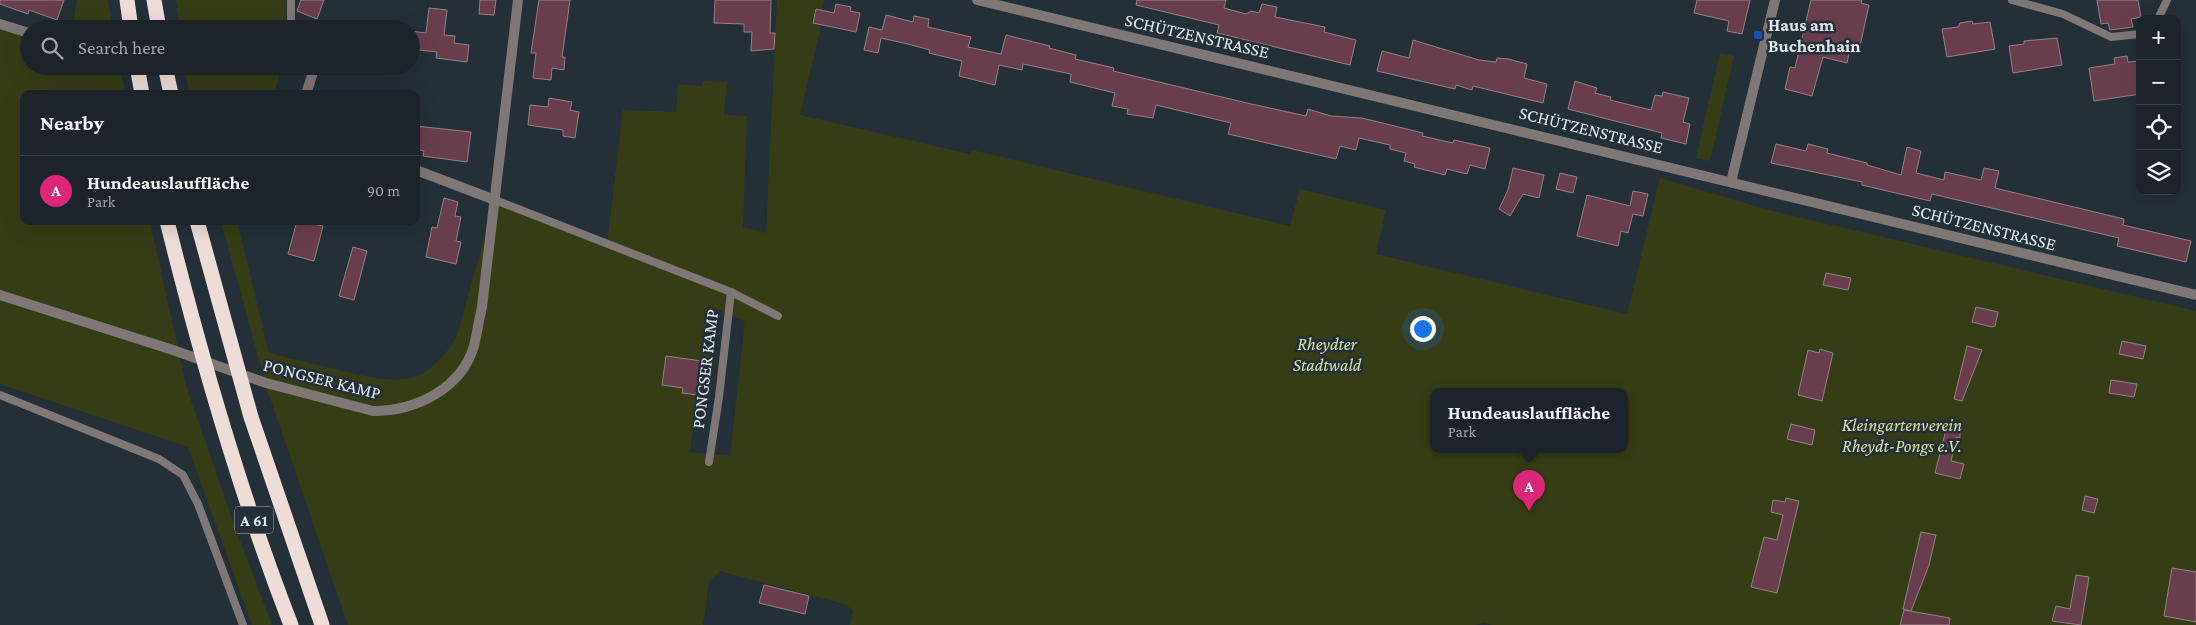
<!DOCTYPE html>
<html lang="en">
<head>
<meta charset="utf-8">
<style>
  :root { --surface:#1c232a; --page:#292f36; --text:#f1f3f6; --muted:#a0a4a8; --line:#3a4047; --accent:#db2777 }
  body { margin:0; font-family:"Crimson Pro",serif; background:var(--page); color:var(--text) }
  .controls { position:absolute; right:15px; top:15px; display:grid; overflow:hidden; border-radius:10px; box-shadow:0 5px 20px #0002 }
  .controls button { width:45px; height:45px; display:grid; place-items:center; padding:0; border:0; border-bottom:1px solid var(--line); background:var(--surface); color:var(--text); font:25px sans-serif }
  .you { position:absolute; left:1422px; top:328px; width:18px; height:18px; margin:-12px; border:4px solid #fff; border-radius:50%; background:#1a73e8; box-shadow:0 0 0 8px #1a73e833 }
  .badge { display:grid; place-items:center; width:32px; height:32px; border-radius:50%; background:var(--accent); color:#fff; font-size:16px; font-weight:700 }
  .pin { position:absolute; translate:-50% -41px; filter:drop-shadow(0 1px 2px #0008) }
  .pin::after { content:''; position:absolute; top:26px; width:18px; height:15px; background:inherit; clip-path:polygon(0 0,100% 0,50% 100%) }
  .popup { position:absolute; left:1430px; top:388px; width:198px; height:65px; box-sizing:border-box; display:grid; place-content:center; border-radius:10px; background:var(--surface); filter:drop-shadow(0 1px 4px #0005); font-size:16px; white-space:nowrap; color:var(--muted) }
  .popup b { font-size:19px; color:var(--text) }
  .popup::after { content:''; position:absolute; left:50%; top:100%; margin-left:-10px; border:10px solid transparent; border-top-color:var(--surface) }
  .list { margin:0; padding:0; list-style:none }
  h2 { display:flex; justify-content:space-between; align-items:center; height:65px; margin:0; padding:0 20px; font-size:21px }
  h2 small { font-size:16px; font-weight:400; color:var(--muted) }
  .list li { display:grid; grid-template-columns:32px 1fr auto; gap:15px; align-items:center; box-sizing:border-box; height:70px; padding:0 20px; border-top:1px solid var(--line) }
  .list b { display:block; font-size:19px; white-space:nowrap }
  .list p { margin:0; font-size:16px; white-space:nowrap; color:var(--muted) }
  .list em { font-size:16px; font-style:normal; color:var(--muted) }
  .icon { flex:none; width:28px; height:28px; fill:none; stroke:currentColor; stroke-width:2; stroke-linecap:round; stroke-linejoin:round }
  .map { position:relative; flex:none; width:2196px; height:625px; overflow:hidden }
  .search { position:absolute; background:var(--surface); box-shadow:0 5px 20px #0002; left:20px; top:20px; width:400px; height:55px; display:flex; align-items:center; gap:12px; box-sizing:border-box; padding:0 18px; border-radius:28px; color:var(--muted); font-size:19px }
  .panel { position:absolute; background:var(--surface); box-shadow:0 5px 20px #0002; left:20px; top:90px; width:400px; height:135px; border-radius:10px }
  .map>svg:first-child { display:block }
</style>
</head>
<body>
<div class="map">
<svg width="2196" height="625" viewBox="0 0 2196 625">
  <rect width="100%" height="100%" fill="#252f38"/>
  <!-- green -->
  <g fill="#363d16" fill-rule="evenodd">
    <path d="M77,0H108L113,29H72Z"/>
    <path d="M176,0H286L285,29H180Z"/>
    <path d="M777,0H824L822,9L815,8L812,23L821,26L800,115L970,154L972,150L1290,226L1300,189L1386,210L1376,254L1627,314L1660,178L1769,210L2196,311V625H1493L1484,623L1475,625H850L853,610L844,604L720,571L709,581L703,625H348L267,389L221,221H237L269,353C293,359 318,365 343,371C397,384 426,389 457,336L495,200L607,244L623,110L676,112L678,84L702,86L703,81L727,82L724,115L747,116L743,227L766,233ZM708,305L745,321L730,456L690,452L697,399L710,400L716,355L703,354ZM1434,392H1624V450H1434Z"/>
    <path d="M0,24L29,31V66H120L125,94H24V221H150L187,389L236,530L272,625H252L188,447L0,384Z"/>
    <path d="M1720,53L1734,56L1710,161L1696,158Z"/>
    <path d="M185,66H282L274,94H189Z"/>
  </g>
  <!-- building -->
  <g fill="#693e4c" stroke="#918185">
    <path d="M0,0H64L57,20L29,10L28,14L0,4Z"/>
    <path d="M301,0H324L317,19L297,11Z"/>
    <path d="M480,0H496L494,15L479,14Z"/>
    <path d="M539,0H570L562,57H565L564,70L552,68L551,80L533,78L536,53H531Z"/>
    <path d="M715,0H771L770,33H775L774,49L751,51L752,32H744V24L714,23Z"/>
    <path d="M1137,0H1226L1224,8L1246,14L1251,11L1259,13L1262,4L1277,7L1275,17L1325,27L1324,32L1356,40L1350,65L1217,33L1219,25L1136,5Z"/>
    <path d="M1697,0H1750L1742,34L1727,31L1729,21L1694,13Z"/>
    <path d="M1811,0H1862L1861,3L1869,5L1860,46L1851,44L1847,63L1823,57L1812,96L1785,89L1790,67L1795,68Z"/>
    <path d="M2097,0H2138L2141,17L2131,19L2133,27L2110,30L2108,23L2101,24Z"/>
    <path d="M836,4L851,7L850,11L860,13L856,32L813,23L816,9L834,13Z"/>
    <path d="M429,8L447,10L444,35L455,36L454,43L469,45L467,62L436,58L437,52L419,50V46L411,44V31L426,33Z"/>
    <path d="M886,15L913,22L914,16L929,19L928,27L971,37L968,47L1001,54L1006,35L1050,46L1049,48L1076,55L1075,59L1114,68L1113,71L1247,103L1306,116L1308,109L1331,116L1362,118L1423,133L1422,136L1453,143L1454,140L1490,148L1485,169L1470,165L1467,174L1447,169L1445,175L1414,167L1415,164L1404,161L1406,153L1390,149V145L1359,138L1356,150L1340,146L1336,159L1228,134L1231,123L1156,105L1153,118L1127,114L1128,109L1112,106L1115,93L1070,82L1071,74L1023,64L1022,70L999,65L995,85L959,76L962,61L929,53L930,50L908,44L881,38L878,53L864,50L869,27L882,30Z"/>
    <path d="M1972,21L1973,24L1990,22L1995,49L1947,57L1942,29L1958,27L1960,23Z"/>
    <path d="M2057,38L2062,65L2013,73L2009,46L2024,44V41Z"/>
    <path d="M1413,40L1479,60L1496,62L1497,58L1508,59L1527,64L1524,78L1547,84L1543,103L1473,86L1472,90L1456,85L1455,89L1377,71L1382,51L1409,58Z"/>
    <path d="M2127,56L2128,62L2140,61V94L2094,101L2089,68L2115,64L2114,58Z"/>
    <path d="M1575,81L1597,88L1595,93L1611,97L1610,100L1651,110L1655,95L1662,96L1663,92L1689,98L1683,122L1690,124L1686,144L1661,138L1662,133L1568,109Z"/>
    <path d="M549,98L572,102L570,110L579,112L575,138L563,136V130L528,125L530,105L548,107Z"/>
    <path d="M416,126L471,132L467,162L423,156L424,151L416,149Z"/>
    <path d="M1776,144L1806,151L1808,144L1828,149L1827,153L1867,163V165L1901,175L1907,147L1921,151L1916,173L1944,180L1945,172L1981,180L1984,168L1999,171L1995,188L2124,219L2123,225L2191,241L2186,262L2117,246L2119,238L1932,194L1930,201L1862,185V182L1771,163Z"/>
    <path d="M1513,168L1544,175L1539,198L1523,194L1510,216L1499,209L1508,190Z"/>
    <path d="M1560,173L1577,177L1573,193L1556,189Z"/>
    <path d="M1633,191L1648,194L1643,216L1633,214L1628,233L1621,231L1618,246L1577,236L1587,195L1630,206Z"/>
    <path d="M444,198L458,202L455,216L461,217L456,241L461,242L456,264L426,257L432,227L437,228Z"/>
    <path d="M297,221L323,226L314,261L288,254Z"/>
    <path d="M353,247L367,251L354,300L339,296Z"/>
    <path d="M1826,273L1851,278L1848,290L1823,285Z"/>
    <path d="M1976,307L1998,312L1995,326L1992,327L1972,322Z"/>
    <path d="M2122,341L2146,346L2143,359L2119,354Z"/>
    <path d="M1967,346L1982,350L1962,401L1954,399Z"/>
    <path d="M1820,349L1833,353L1822,401L1798,395L1808,350L1819,353Z"/>
    <path d="M666,356L709,362L705,396L682,393L683,388L662,385Z"/>
    <path d="M2111,380L2137,384L2134,397L2109,393Z"/>
    <path d="M1948,422L1960,425V438L1957,437L1951,461L1964,464L1960,479L1935,473Z"/>
    <path d="M1791,424L1815,430L1812,445L1787,439Z"/>
    <path d="M2085,496L2098,499L2094,513L2082,510Z"/>
    <path d="M1786,498L1799,501L1777,593L1751,587L1764,537L1777,540L1783,515L1771,512L1773,500L1785,502Z"/>
    <path d="M1921,532L1936,535L1929,565L1911,611L1903,609Z"/>
    <path d="M2172,568L2196,572V622L2164,616Z"/>
    <path d="M2076,575L2089,577L2081,625L2052,621L2056,606L2070,609Z"/>
    <path d="M764,585L809,596L805,614L759,603Z"/>
    <path d="M1904,610L1950,618L1949,625H1900Z"/>
  </g>
  <g fill="none" stroke-linecap="round" stroke-linejoin="round">
    <!-- lane -->
    <g stroke="#7e7775" stroke-width="8">
      <path d="M291,0V29"/>
      <path d="M2012,0L2063,14L2111,37L2140,34"/>
      <path d="M2158,19L2167,0"/>
      <path d="M495,200L731,292L778,316"/>
      <path d="M0,395L159,459L183,475L198,504L243,625"/>
      <path d="M709,462L719,397L731,292"/>
    </g>
    <!-- street -->
    <g stroke="#7e7775" stroke-width="10">
      <path d="M977,0L2196,295"/>
      <path d="M0,24L29,33"/>
      <path d="M306,94L315,66"/>
      <path d="M416,170L495,200"/>
      <path d="M1731,182L1775,0"/>
      <path d="M0,295L173,350L266,383L373,411C416,411 461,389 474,346C477,333 479,320 482,307L518,0"/>
    </g>
    <!-- highway -->
    <g stroke="#eddcd7" stroke-width="15">
      <path d="M127,0L131,29"/>
      <path d="M154,0L159,29"/>
      <path d="M137,66L142,94"/>
      <path d="M165,66L171,94"/>
      <path d="M167,221C201,358 240,494 291,625"/>
      <path d="M197,221L251,417L322,625"/>
    </g>
  </g>
  <!-- markers -->
  <rect fill="#1a4fb4" stroke="#252f38" stroke-width="2" x="1753" y="30" width="10" height="10" rx="2.5"/>
  <g text-anchor="middle" stroke-width="5" stroke-linejoin="round" paint-order="stroke">
    <!-- shield labels -->
    <rect fill="#252f38" stroke="#a8b0b6" stroke-width="1" x="235" y="506.5" width="38" height="27" rx="4"/>
    <g font-size="16" font-weight="bold" fill="#e0e7ec">
      <text x="254" y="526">A 61</text>
    </g>
    <!-- poi labels -->
    <g font-size="18" font-weight="bold" fill="#e0e7ec" stroke="#252f38" text-anchor="start">
      <text x="1768" y="31">Haus am<tspan x="1768" dy="21">Buchenhain</tspan></text>
    </g>
    <!-- street labels -->
    <g font-size="18" fill="#e0e7ec" stroke="#252f38">
      <text transform="translate(1197 36) rotate(13)" y="6">SCHÜTZENSTRASSE</text>
      <text transform="translate(1591 130) rotate(14)" y="6">SCHÜTZENSTRASSE</text>
      <text transform="translate(1984 227) rotate(14)" y="6">SCHÜTZENSTRASSE</text>
      <text transform="translate(705 369) rotate(-83)" y="6">PONGSER KAMP</text>
      <text transform="translate(322 379) rotate(14)" y="6">PONGSER KAMP</text>
    </g>
    <!-- park labels -->
    <g font-size="18" font-style="italic" fill="#d3e29c" stroke="#252f38">
      <text x="1327" y="350">Rheydter<tspan x="1327" dy="21">Stadtwald</tspan></text>
      <text x="1902" y="431">Kleingartenverein<tspan x="1902" dy="21">Rheydt-Pongs e.V.</tspan></text>
    </g>
  </g>
</svg>
<div class="controls">
<button>+</button>
<button>−</button>
<button><svg class="icon" aria-label="locate" viewBox="0 0 24 24"><circle cx="12" cy="12" r="6"/><path d="M12 2v4M12 18v4M2 12h4M18 12h4"/></svg></button>
<button><svg class="icon" aria-label="layers" viewBox="0 0 24 24"><path d="M12 4l9 5-9 5-9-5zM3 14l9 5 9-5"/></svg></button>
</div>
<div class="you"></div>
<div class="pin badge" style="left:1529px;top:511px">A</div>
<div class="popup"><b>Hundeauslauffläche</b>Park</div>
<div class="search"><svg class="icon" aria-label="search" viewBox="0 0 24 24"><circle cx="10" cy="10" r="6"/><path d="M15 15l6 6"/></svg>Search here</div>
<section class="panel">
<h2>Nearby<small></small></h2>
<ul class="list">
<li><span class="badge">A</span><div><b>Hundeauslauffläche</b><p>Park</p></div><em>90 m</em></li>
</ul>
</section>
</div>
</body>
</html>
